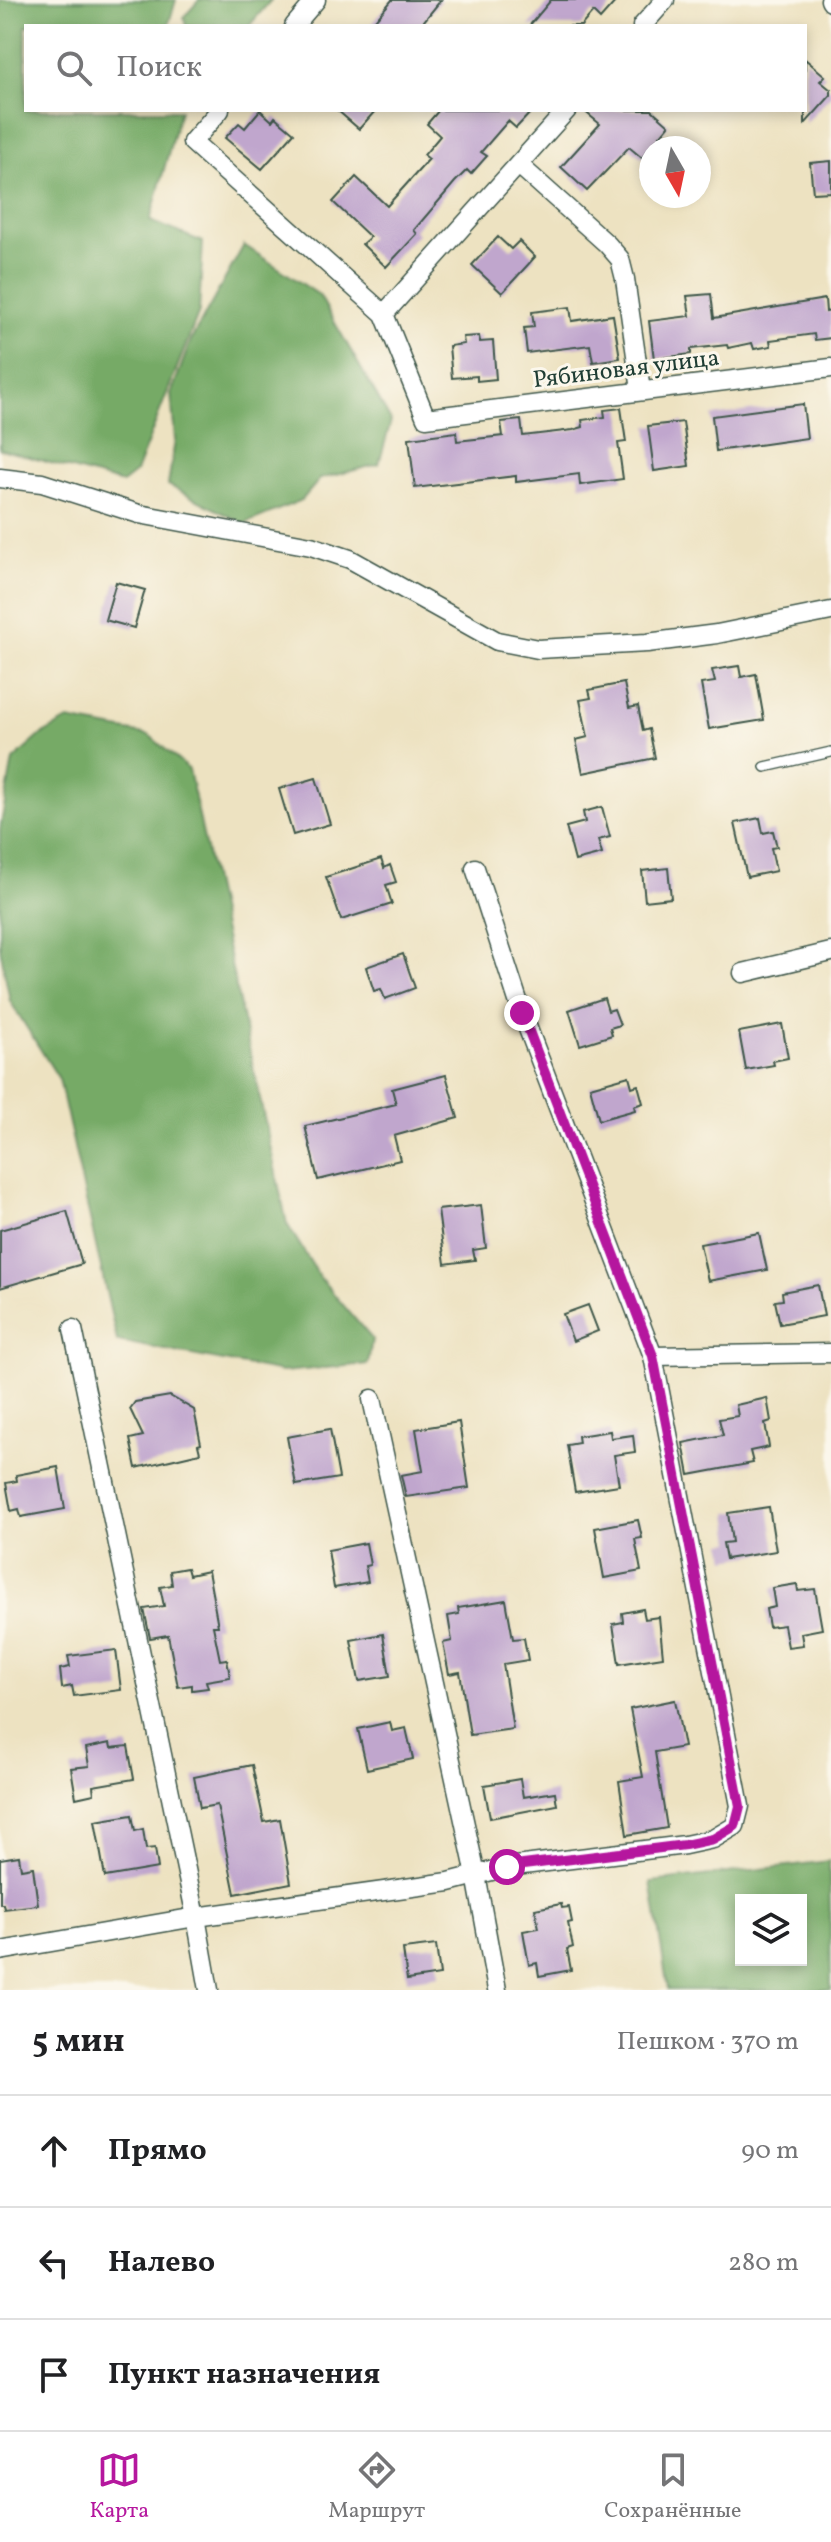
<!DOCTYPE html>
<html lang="ru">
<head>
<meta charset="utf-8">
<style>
  :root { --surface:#fff; --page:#f2f2f2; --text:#202124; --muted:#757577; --line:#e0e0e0; --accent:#b5179e }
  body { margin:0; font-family:Vollkorn,serif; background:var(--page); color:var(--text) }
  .controls { position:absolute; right:24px; bottom:24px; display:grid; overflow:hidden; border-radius:0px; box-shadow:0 4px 12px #0003 }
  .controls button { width:72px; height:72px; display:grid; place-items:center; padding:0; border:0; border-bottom:2px solid var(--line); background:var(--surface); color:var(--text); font:40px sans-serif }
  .compass { position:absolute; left:639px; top:136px; width:72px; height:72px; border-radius:50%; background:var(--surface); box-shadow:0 4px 12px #0003; rotate:171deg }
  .stop { position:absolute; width:24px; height:24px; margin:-18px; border:6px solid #b5179e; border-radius:50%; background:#fff }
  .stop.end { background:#b5179e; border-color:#fff; box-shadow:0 2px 8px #0008 }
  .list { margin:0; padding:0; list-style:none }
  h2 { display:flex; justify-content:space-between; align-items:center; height:104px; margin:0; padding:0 32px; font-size:34px }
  h2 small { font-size:26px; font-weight:400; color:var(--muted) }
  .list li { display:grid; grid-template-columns:52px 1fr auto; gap:24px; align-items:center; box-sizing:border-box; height:112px; padding:0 32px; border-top:2px solid var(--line) }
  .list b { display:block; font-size:30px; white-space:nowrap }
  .list em { font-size:26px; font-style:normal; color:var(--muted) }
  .icon { flex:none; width:44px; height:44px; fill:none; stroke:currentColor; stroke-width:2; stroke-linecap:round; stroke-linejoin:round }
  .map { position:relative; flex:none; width:831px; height:1990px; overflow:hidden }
  .search { position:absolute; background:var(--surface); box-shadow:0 4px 12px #0003; left:24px; right:24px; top:24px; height:88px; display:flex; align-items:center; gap:20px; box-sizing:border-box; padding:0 28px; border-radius:0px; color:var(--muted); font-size:30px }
  .sheet { height:440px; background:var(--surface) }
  nav { display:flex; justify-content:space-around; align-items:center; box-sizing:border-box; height:112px; border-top:2px solid var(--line); background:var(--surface); font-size:22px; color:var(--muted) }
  nav a { display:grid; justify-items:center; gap:4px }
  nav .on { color:var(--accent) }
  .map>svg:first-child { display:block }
</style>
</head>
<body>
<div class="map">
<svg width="831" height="1990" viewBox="0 0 831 1990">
  <rect width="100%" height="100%" fill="#fbf7ec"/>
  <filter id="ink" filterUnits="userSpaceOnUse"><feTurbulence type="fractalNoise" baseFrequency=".0125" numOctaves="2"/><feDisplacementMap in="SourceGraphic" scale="16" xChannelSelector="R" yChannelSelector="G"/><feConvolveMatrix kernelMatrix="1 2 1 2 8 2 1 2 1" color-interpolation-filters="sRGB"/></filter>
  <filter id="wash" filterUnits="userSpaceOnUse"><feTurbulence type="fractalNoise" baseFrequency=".006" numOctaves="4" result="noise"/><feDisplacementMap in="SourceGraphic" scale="32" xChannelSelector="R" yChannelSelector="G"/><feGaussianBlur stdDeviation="1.8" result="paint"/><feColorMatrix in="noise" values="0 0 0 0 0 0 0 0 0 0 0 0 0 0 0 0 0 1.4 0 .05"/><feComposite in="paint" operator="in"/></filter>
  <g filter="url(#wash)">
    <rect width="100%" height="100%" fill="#ede2c1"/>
    <!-- forest -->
    <g fill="#76aa66" stroke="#4a744d" stroke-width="2" fill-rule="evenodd">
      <path d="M0,0H176L168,26H26V110H180L150,221L203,242L199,312L136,472L122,483L0,449Z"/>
      <path d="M199,0H271L249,26H186L184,17Z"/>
      <path d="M244,245L319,295L391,421L379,464L320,479L302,500L244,524L168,485L175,440L171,394L191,340Z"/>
      <path d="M68,720L149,735L189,770L287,1224L321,1279L372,1339L368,1364L282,1372L117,1341L59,1079L10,1001L0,948V829L13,760L41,735Z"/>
      <path d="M829,1861L831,1990H668L651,1882ZM741,1900H801V1960H741Z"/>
    </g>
    <g id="blocks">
      <!-- building -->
      <g fill="#c0a6cd">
        <path d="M392,0H441L420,26H370Z"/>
        <path d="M551,0H617L600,19L593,12L581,26H529Z"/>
        <path d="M805,59L825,76L820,81L831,90V95L805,124Z"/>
        <path d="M260,110L272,121L275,117L294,133L262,169L225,138L239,123L245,128Z"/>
        <path d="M337,110H376L359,129Z"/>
        <path d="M439,110H533L516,128L508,121L481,152L487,156L471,174L467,170L455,182L414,230L417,234L386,267L362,244L370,237L333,202L356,177L387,206L429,159L424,155L440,136L427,124Z"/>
        <path d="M583,110H652L669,125L642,158L629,147L587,191L561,167L600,124Z"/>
        <path d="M831,161V192L813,193L810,163Z"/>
        <path d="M498,237L511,249L519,241L535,257L502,293L472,265Z"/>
        <path d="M711,294L714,318L825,299L826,312L831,311V338L815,340L814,334L770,340L771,346L754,349L752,343L728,348L727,345L691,349V354L654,359L649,321L690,316L687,296Z"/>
        <path d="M570,307L572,321L613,315L620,358L593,362L590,345L527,353L524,328L534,327L532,312Z"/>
        <path d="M479,336L480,342L493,341L496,379L477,381V376L452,378L449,346L464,344L463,337Z"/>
        <path d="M803,404L807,438L716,451L712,416Z"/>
        <path d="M621,408L626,442L618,443L623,479L580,485L579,474L516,482V476L415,488L409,438L456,432L457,441L503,436L501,422L521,420L523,436L573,430L583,427L582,420L605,417L604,410Z"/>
        <path d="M683,422L689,466L654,471L648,426Z"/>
        <path d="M116,582L145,590L134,628L105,620Z"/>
        <path d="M739,666L741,677L756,674L764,720L709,729L701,684L715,682L712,670Z"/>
        <path d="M624,683L629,708L638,706L643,731L649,729L655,758L583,773L576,740L588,737L580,700L591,698L589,690Z"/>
        <path d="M316,778L330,824L293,835L279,789Z"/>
        <path d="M602,807L610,837L598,840L602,854L575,861L566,827L585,822L583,812Z"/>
        <path d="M760,818L763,833L773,831L777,847L771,848L776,871L747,877L735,823Z"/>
        <path d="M381,859L384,868L390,865L396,882L386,885L392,904L341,920L326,877Z"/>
        <path d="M668,868L671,898L645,901L642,871Z"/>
        <path d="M403,954L415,988L385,999L381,989L374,991L366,967Z"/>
        <path d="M604,998L608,1011L614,1009L620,1025L610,1028L612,1035L580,1045L569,1010Z"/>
        <path d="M782,1024L788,1058L773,1061L774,1065L746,1070L739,1032Z"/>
        <path d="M446,1075L458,1118L394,1136L400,1160L318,1180L305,1126L396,1104L392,1089Z"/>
        <path d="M629,1076L632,1087L638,1085L643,1103L634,1106L635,1110L599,1120L590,1087Z"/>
        <path d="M481,1205L486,1248L473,1250L475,1260L445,1264L438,1210Z"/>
        <path d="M67,1211L82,1264L0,1288V1230Z"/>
        <path d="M759,1233L767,1270L708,1281L700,1244Z"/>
        <path d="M818,1285L824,1316L780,1324L775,1301L783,1300L782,1292Z"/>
        <path d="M588,1305L598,1331L573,1341L563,1314Z"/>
        <path d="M170,1396L194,1410L201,1444L198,1445L200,1453L136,1468L130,1439L143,1436L130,1409L135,1402Z"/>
        <path d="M767,1398L771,1421L765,1423L769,1447L750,1451L753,1463L689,1475L683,1443L723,1435L719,1419L738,1416L736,1405Z"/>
        <path d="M459,1422L469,1488L406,1497L401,1475L423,1471L416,1429Z"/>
        <path d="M330,1429L339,1478L296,1485L287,1437Z"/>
        <path d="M610,1431L611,1438L633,1435L635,1452L614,1455L619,1485L575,1492L567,1445L579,1443L578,1436Z"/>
        <path d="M58,1467L65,1509L21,1517L19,1509L11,1511L6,1483L17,1481L16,1475Z"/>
        <path d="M769,1507L776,1551L726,1559L723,1543L732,1542L728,1513Z"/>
        <path d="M638,1520L642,1538L635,1539L641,1571L604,1578L595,1528Z"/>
        <path d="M366,1543L370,1565L365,1566L368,1582L334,1588L328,1550Z"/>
        <path d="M187,1568L189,1575L208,1571L218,1626H213L220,1660L227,1659L230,1677L206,1681L208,1688L192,1690V1685L178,1687L168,1635L150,1638L144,1609L164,1606L160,1587L172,1585L170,1571Z"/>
        <path d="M797,1584L798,1591L815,1589L822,1629L801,1633L803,1645L788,1647L784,1625L769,1627L766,1609L775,1607L772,1588Z"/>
        <path d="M506,1600L513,1639L524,1638L528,1660L503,1664L513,1729L470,1735L460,1672L449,1674L443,1643L452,1641L448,1616L459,1614L458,1608Z"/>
        <path d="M643,1609L645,1619L659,1617L663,1657L619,1664L613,1624L623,1622L622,1613Z"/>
        <path d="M383,1634L390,1676L359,1681L351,1640Z"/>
        <path d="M116,1650L121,1690L74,1696L72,1686L62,1688L60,1669L70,1667L68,1656Z"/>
        <path d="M675,1700L684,1747L655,1752L667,1828L627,1835L619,1781L643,1777L630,1709Z"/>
        <path d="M390,1722L392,1731L406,1728L413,1759L367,1769L358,1729Z"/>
        <path d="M110,1743L111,1748L128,1746L134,1779L93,1786L94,1794L76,1798L71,1768L89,1766L86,1748Z"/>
        <path d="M252,1765L264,1822L280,1819L291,1883L235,1894L217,1805L200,1808L194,1777Z"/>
        <path d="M520,1779L523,1797L555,1792L557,1805L490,1818L484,1785Z"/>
        <path d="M132,1815L135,1831L143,1829L146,1849L155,1848L158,1868L105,1877L95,1821Z"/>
        <path d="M19,1856L21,1869L33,1867L38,1905L4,1909L3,1904H0V1859Z"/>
        <path d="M561,1904L562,1908L569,1907L572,1922L568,1923L573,1947L567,1949L571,1970L539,1976L537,1963L529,1965L523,1931L539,1928L535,1909Z"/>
        <path d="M436,1945L440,1975L407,1980L403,1949Z"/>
      </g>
    </g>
  </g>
  <g filter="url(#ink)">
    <use href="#blocks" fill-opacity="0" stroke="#3e5649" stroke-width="2"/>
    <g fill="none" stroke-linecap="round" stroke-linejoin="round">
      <defs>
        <path id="lane" d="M765,767L831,752"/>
        <g id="street">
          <path d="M830,0L831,2"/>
          <path d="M294,26L316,0"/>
          <path d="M642,26L665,0"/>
          <path d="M220,110L192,142L384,314L426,418L831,368"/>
          <path d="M519,165L607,244L620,259L625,279L641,390"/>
          <path d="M384,314L567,110"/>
          <path d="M0,478L42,483L139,514L311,546L350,559L497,641L538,649L647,643L717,634L831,611"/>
          <path d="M743,973L831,952"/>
          <path d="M73,1329L196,1917L209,1990"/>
          <path d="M653,1356L831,1353"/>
          <path d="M372,1399L476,1875L497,1990"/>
          <path d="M0,1951L196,1917L449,1882L507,1867L685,1845L713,1839L735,1826L740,1806L653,1356L522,1013L475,868"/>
        </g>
      </defs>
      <!-- lane casing -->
      <use href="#lane" stroke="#3e5649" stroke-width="12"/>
      <!-- street casing -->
      <use href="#street" stroke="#3e5649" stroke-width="21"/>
      <!-- lane -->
      <use href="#lane" stroke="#fff" stroke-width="9"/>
      <!-- street -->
      <use href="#street" stroke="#fff" stroke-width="18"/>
    </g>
  </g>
  <g fill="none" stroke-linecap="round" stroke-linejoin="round" filter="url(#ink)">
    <!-- route -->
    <path stroke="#b5179e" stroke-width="10" d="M507,1867L685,1845L713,1839L735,1826L740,1806L653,1356L522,1013"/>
  </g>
  <g text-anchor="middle" stroke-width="6" stroke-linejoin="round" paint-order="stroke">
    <!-- street labels -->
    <g font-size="24" fill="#1f3d34" stroke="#fbf7ec">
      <text transform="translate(626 368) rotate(-7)" y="8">Рябиновая улица</text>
    </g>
  </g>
</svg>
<div class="controls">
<button><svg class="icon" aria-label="layers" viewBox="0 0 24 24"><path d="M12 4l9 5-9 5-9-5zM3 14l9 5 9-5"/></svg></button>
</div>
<svg class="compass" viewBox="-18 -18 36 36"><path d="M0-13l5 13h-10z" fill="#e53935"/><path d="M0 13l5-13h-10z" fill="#757577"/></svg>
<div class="stop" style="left:507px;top:1867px"></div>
<div class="stop end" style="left:522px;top:1013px"></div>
<div class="search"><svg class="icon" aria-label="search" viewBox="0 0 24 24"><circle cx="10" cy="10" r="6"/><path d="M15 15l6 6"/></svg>Поиск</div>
</div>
<section class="sheet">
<h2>5 мин<small>Пешком · 370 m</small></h2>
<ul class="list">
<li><svg class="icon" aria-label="ahead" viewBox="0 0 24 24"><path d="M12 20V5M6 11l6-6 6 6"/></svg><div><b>Прямо</b></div><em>90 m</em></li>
<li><svg class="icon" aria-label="left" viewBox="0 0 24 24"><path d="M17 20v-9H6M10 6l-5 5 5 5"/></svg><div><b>Налево</b></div><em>280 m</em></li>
<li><svg class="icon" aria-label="arrive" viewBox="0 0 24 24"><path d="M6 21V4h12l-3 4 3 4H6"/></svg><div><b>Пункт назначения</b></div></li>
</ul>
</section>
<nav>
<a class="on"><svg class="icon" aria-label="map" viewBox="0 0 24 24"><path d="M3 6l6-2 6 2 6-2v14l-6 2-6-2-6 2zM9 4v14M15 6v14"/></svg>Карта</a>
<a><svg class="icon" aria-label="directions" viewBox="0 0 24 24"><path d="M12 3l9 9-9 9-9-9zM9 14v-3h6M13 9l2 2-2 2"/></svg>Маршрут</a>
<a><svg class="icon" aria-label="saved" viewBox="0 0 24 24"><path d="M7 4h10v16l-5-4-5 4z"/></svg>Сохранённые</a>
</nav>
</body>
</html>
